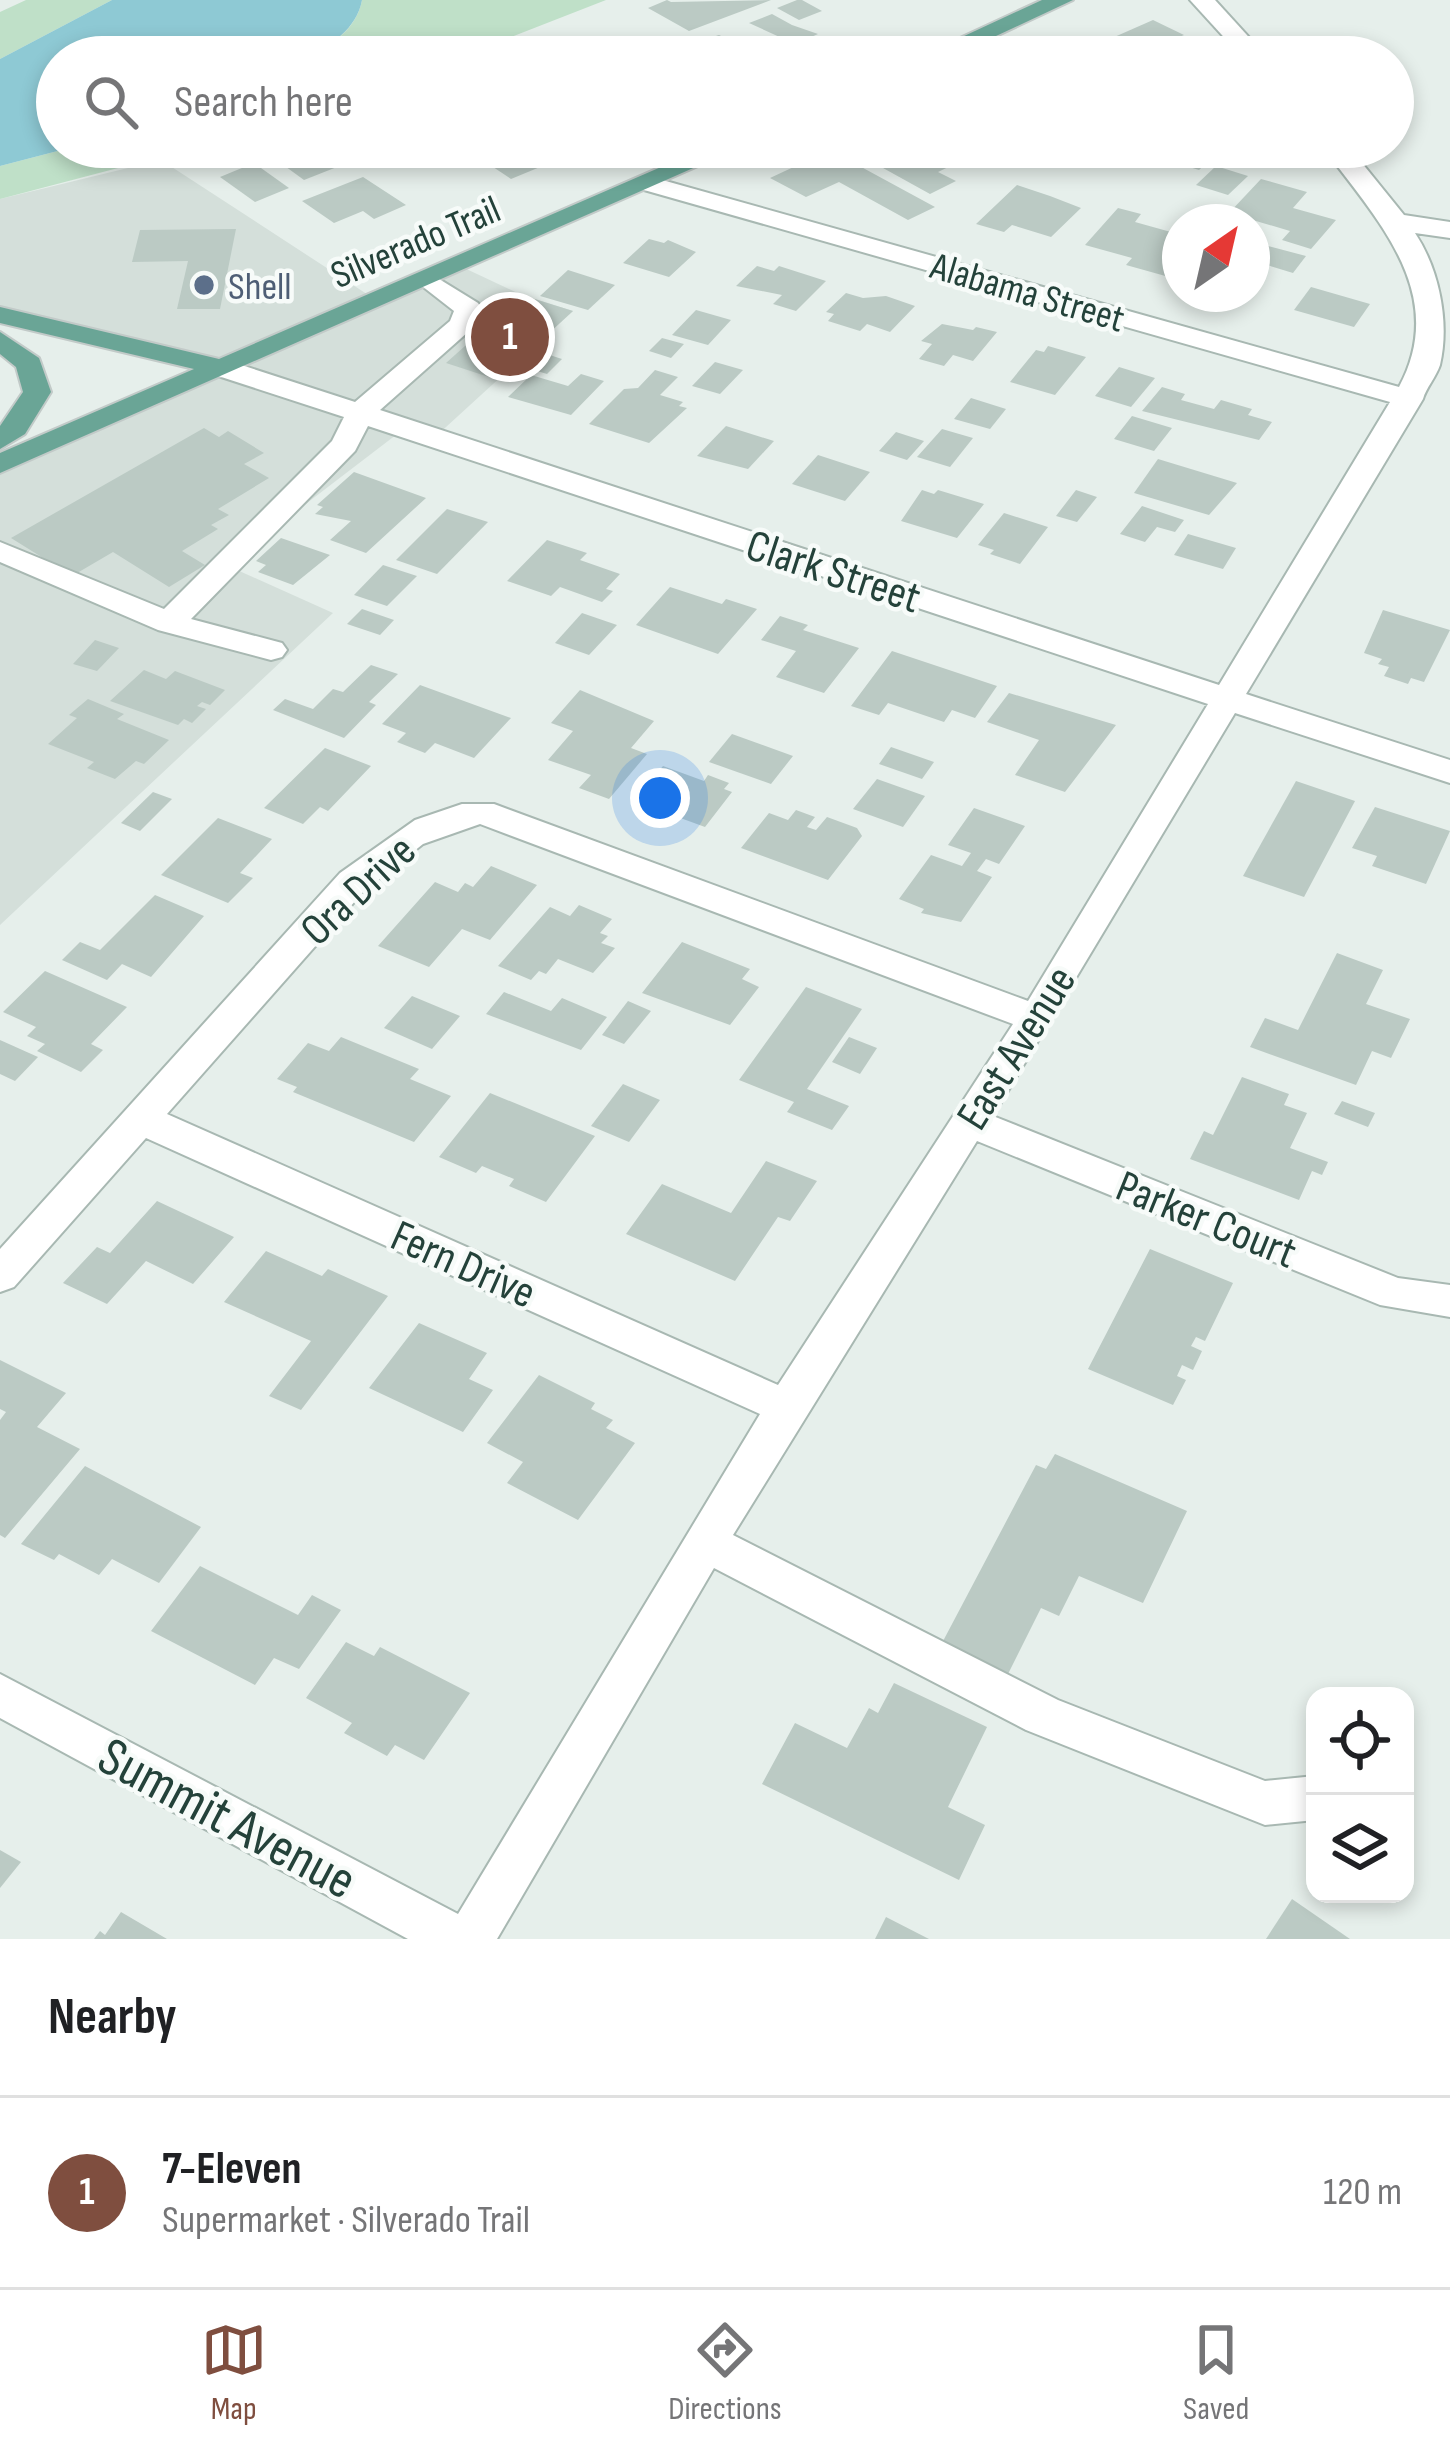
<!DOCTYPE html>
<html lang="en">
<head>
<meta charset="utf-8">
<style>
  :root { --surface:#fff; --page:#f6f6f6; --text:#202124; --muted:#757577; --line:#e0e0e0; --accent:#7f4e3f }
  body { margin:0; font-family:"Sofia Sans Condensed",sans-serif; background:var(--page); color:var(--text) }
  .controls { position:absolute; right:36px; bottom:36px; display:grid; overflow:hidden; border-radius:24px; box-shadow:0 6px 18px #0003 }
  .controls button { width:108px; height:108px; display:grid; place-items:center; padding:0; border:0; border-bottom:3px solid var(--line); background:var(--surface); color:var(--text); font:60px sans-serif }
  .compass { position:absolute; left:1162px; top:204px; width:108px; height:108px; border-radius:50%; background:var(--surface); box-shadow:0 6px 18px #0003; rotate:34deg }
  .you { position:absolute; left:660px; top:798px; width:42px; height:42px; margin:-30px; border:9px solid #fff; border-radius:50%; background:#1a73e8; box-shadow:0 0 0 18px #1a73e833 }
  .badge { display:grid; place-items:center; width:78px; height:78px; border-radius:50%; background:var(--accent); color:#fff; font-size:39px; font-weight:700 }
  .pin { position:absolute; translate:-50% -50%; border:6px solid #fff; box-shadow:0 3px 12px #0006 }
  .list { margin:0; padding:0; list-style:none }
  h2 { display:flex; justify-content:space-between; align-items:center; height:156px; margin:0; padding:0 48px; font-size:51px }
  h2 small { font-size:39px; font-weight:400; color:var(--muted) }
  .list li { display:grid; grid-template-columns:78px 1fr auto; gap:36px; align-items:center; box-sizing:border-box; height:192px; padding:0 48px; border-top:3px solid var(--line) }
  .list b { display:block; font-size:45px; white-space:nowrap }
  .list p { margin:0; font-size:39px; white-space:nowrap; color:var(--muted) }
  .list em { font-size:39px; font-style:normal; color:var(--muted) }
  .icon { flex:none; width:66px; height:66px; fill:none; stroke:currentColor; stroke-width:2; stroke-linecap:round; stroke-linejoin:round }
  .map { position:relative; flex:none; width:1450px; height:1939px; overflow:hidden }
  .search { position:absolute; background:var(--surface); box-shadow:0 6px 18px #0003; left:36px; right:36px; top:36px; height:132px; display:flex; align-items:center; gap:30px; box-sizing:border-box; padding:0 42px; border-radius:66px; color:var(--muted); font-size:45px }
  .sheet { height:348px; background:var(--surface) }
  nav { display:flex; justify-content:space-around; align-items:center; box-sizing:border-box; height:168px; border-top:3px solid var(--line); background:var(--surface); font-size:33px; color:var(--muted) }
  nav a { display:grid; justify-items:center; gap:6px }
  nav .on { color:var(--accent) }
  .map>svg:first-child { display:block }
</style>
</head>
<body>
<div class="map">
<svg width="1450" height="1939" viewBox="0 0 1450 1939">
  <rect width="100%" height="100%" fill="#e6efeb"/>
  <!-- built -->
  <path fill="#d4dfda" d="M161,160L376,300L460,266L522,295L573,311L434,438L405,428L226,565L333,613L0,925V464L217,367L0,315V199Z"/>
  <!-- green -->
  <g fill="#bfe0c8">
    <path d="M26,0H112L0,59V12Z"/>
    <path d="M362,0H606L460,57H306C331,46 357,29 362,0Z"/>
    <path d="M73,147H198L0,199V166Z"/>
  </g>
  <!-- water -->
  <path fill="#8ec9d4" d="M112,0H362C357,29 330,46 306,57H57V147H73L0,166V59Z"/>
  <!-- building -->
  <g fill="#bbcac4">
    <path d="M667,0L671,2L771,0L689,31L648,8Z"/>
    <path d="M797,0H802L822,11L799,20L777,8Z"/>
    <path d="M772,14L792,25L818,34L795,44L749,23Z"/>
    <path d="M1153,20L1184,35L1135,57L1103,42Z"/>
    <path d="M719,35L740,45L717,55L694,43Z"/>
    <path d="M512,44L533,57L487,53Z"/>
    <path d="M295,147H316L342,165L304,180L271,156Z"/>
    <path d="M361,147H446L393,168Z"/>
    <path d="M487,147H509L540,167L511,179L472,153Z"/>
    <path d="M522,147H592L596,150L553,167Z"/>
    <path d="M842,147H899L871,161Z"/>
    <path d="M908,147H942L965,159L938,172L956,181L930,194L874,163Z"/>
    <path d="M1153,147H1223L1199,170L1183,165L1189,159Z"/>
    <path d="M830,150L935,207L908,220L839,182L806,197L770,178Z"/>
    <path d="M254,163L289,188L255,202L220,177Z"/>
    <path d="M1216,166L1248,176L1228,195L1196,185Z"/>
    <path d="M363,177L406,205L374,219L363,211L334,223L302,201Z"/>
    <path d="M1261,179L1307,192L1293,208L1336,220L1311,249L1282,240L1290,231L1229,213Z"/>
    <path d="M1017,185L1050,196L1081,208L1051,237L1012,225L1004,232L976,224Z"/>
    <path d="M1118,208L1141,214L1135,222L1178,234L1167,247L1180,250V263L1169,277L1126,265L1132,258L1085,245Z"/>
    <path d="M236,229L220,309H177L188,261L132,262L140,230Z"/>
    <path d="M649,239L664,243L668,240L696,252L669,277L623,263Z"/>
    <path d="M1268,246L1306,256L1293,273L1254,261Z"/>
    <path d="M757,266L774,271L779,266L826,281L796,311L773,304L782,295L736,286Z"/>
    <path d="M568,270L615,285L588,310L540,296Z"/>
    <path d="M1311,287L1370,304L1354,327L1294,310Z"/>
    <path d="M846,293L863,298L886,296L915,306L890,332L867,324L860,331L828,321L834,314L826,312Z"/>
    <path d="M522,295L573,311L498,380L446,363Z"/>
    <path d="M696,310L731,320L708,345L672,335Z"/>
    <path d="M942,324L973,330L976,327L997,332L973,361L953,355L944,366L919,359L932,344L921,341Z"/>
    <path d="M662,338L684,344L671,358L649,351Z"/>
    <path d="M1048,346L1086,357L1055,395L1010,382L1036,350L1044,352Z"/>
    <path d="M534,350L562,359L547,374L518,365Z"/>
    <path d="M715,362L743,370L720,394L692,386Z"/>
    <path d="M1119,367L1155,378L1131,407L1095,396Z"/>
    <path d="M655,370L678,377L660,395L683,402L679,406L687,408L649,443L589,424L624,389L638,388Z"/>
    <path d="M581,374L604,381L571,415L508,397L531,375L568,386Z"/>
    <path d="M1162,387L1185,394L1181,400L1214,409L1221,400L1252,409L1248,415L1272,422L1259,440L1142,411Z"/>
    <path d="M971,398L1006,409L990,429L954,419Z"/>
    <path d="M1132,416L1172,428L1154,451L1114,439Z"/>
    <path d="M726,426L774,441L748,469L697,456Z"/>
    <path d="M204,428L219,437L228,431L264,453L244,464L269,478L218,509L229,515L211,525L218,529L182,551L205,565L169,587L113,552L72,576L11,538Z"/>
    <path d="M942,429L973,438L950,467L917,457Z"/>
    <path d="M896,432L924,441L907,460L879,451Z"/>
    <path d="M818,455L870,472L845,501L792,484Z"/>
    <path d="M1158,459L1237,483L1209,515L1134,493Z"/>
    <path d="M354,472L426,498L366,553L330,540L351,521L315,514L323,507L317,505Z"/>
    <path d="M922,490L934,494L938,490L984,504L957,538L901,521Z"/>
    <path d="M1076,490L1097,497L1077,522L1056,516Z"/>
    <path d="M1142,506L1184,520L1175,532L1157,527L1145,542L1120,534Z"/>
    <path d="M447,509L488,522L437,574L396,560Z"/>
    <path d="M1004,513L1048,527L1020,564L990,554L994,550L978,545Z"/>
    <path d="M1188,534L1236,548L1223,569L1174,555Z"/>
    <path d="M281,538L330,555L293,585L258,572L266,565L256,561Z"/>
    <path d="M547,540L587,553L580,560L620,574L606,589L613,591L602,602L560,587L551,596L507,581Z"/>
    <path d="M383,565L417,576L387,606L354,595Z"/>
    <path d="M670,587L722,604L726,599L757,609L718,654L636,625Z"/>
    <path d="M362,609L394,620L380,635L347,624Z"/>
    <path d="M1383,610L1450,630L1424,682L1411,678L1408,684L1384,676L1389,667L1378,664L1382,659L1364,653Z"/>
    <path d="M582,613L617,625L589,655L555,643Z"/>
    <path d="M780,616L808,625L803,630L859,648L824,693L776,677L796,651L761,640Z"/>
    <path d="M95,640L119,648L97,671L73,664Z"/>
    <path d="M892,651L997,686L975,718L952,710L944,722L888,703L879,715L851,706Z"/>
    <path d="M371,665L398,674L369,702L376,705L344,738L273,710L285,699L313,709L333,689L343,692Z"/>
    <path d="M144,670L166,679L175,671L225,690L210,705L202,702L197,706L206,709L192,723L184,719L178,725L110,701Z"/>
    <path d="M420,685L511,718L474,758L435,743L425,753L397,742L406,733L382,724Z"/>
    <path d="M580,690L654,721L631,748L647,754L609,799L579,788L591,775L548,760L573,731L551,723Z"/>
    <path d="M1009,693L1116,725L1065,792L1015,775L1039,740L987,722Z"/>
    <path d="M88,699L124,714L117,719L169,740L144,764L136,761L115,779L87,768L94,762L48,744L77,718L69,715Z"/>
    <path d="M732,734L793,756L771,784L709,762Z"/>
    <path d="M891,747L934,762L922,779L879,764Z"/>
    <path d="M325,748L371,766L328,811L320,807L303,824L264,808Z"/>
    <path d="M663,766L704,781L708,775L729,783L724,789L732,792L705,827L634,801Z"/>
    <path d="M877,779L925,796L903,827L853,809Z"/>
    <path d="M1296,781L1355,801L1304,897L1243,876Z"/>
    <path d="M153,792L172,799L140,831L121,823Z"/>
    <path d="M1375,807L1450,831L1426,884L1372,866L1377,856L1352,848Z"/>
    <path d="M974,808L1025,826L999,864L986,859L977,871L992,877L961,922L921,913L924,909L899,899L931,855L962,866L971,853L948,845Z"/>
    <path d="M796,810L815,817L807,827L816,830L827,817L857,828L862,836L828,880L741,848L769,813L788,820Z"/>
    <path d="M218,818L272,839L240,873L253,878L228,903L161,875Z"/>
    <path d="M491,866L537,885L490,940L462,929L429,967L378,946L435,882L458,892L465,883L473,887Z"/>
    <path d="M155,895L204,916L151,977L122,964L107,980L62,960L80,942L100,950Z"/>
    <path d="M579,905L612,919L600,933L608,936L601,943L615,948L593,973L558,959L546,974L539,971L531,980L498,966L550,907L570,916Z"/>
    <path d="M682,942L750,969L742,979L759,987L730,1025L642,993Z"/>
    <path d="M1337,953L1383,970L1366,1004L1410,1019L1391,1058L1372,1051L1356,1085L1250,1047L1265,1018L1298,1030Z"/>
    <path d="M45,971L127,1007L91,1044L103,1050L81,1072L37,1051L45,1044L27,1036L36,1027L3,1012Z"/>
    <path d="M806,987L862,1009L807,1089L849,1106L832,1130L787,1112L794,1102L739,1080Z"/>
    <path d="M504,992L551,1011L562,998L607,1017L581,1050L486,1014Z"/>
    <path d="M412,996L460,1016L432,1049L384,1028Z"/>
    <path d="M628,1001L651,1011L624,1044L602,1035Z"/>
    <path d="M341,1037L419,1069L410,1079L451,1096L414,1142L293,1092L297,1087L277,1079L308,1043L329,1051Z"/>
    <path d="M849,1037L877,1048L860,1074L832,1062Z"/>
    <path d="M0,1040L38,1057L15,1081L0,1074Z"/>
    <path d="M1242,1077L1289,1094L1284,1105L1307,1113L1290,1148L1328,1162L1322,1175L1312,1171L1299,1200L1190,1159L1204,1131L1213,1135Z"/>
    <path d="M623,1084L660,1100L629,1142L591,1126Z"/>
    <path d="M490,1093L595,1136L546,1202L509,1186L514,1179L482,1166L476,1173L439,1157Z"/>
    <path d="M1342,1101L1375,1113L1368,1127L1334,1114Z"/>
    <path d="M766,1161L817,1181L790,1221L778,1217L735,1281L626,1234L662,1184L731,1213Z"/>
    <path d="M157,1201L234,1237L193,1284L146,1261L107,1304L63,1283L97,1247L110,1253Z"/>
    <path d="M1150,1249L1233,1283L1205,1341L1196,1337L1191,1346L1202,1351L1193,1370L1182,1365L1177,1376L1186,1380L1173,1405L1088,1369Z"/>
    <path d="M266,1251L322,1276L328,1269L388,1296L301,1410L269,1396L311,1341L224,1302Z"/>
    <path d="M419,1323L487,1353L469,1379L493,1390L463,1432L369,1388Z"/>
    <path d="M0,1360L66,1393L37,1427L80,1449L5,1538L0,1535V1420L6,1412L0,1409Z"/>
    <path d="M539,1375L595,1403L591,1409L613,1420L606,1428L635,1443L578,1520L507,1483L523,1462L487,1443Z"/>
    <path d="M1055,1454L1187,1511L1143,1603L1079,1576L1059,1616L1041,1608L1008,1674L942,1643L1036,1465L1046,1469Z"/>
    <path d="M85,1466L201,1527L159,1583L112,1559L99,1575L59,1554L54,1560L21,1544Z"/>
    <path d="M200,1566L298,1615L312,1595L341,1610L299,1669L274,1658L255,1685L151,1631Z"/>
    <path d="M346,1642L374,1656L380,1647L470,1693L424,1760L395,1745L387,1756L344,1733L352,1723L306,1698Z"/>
    <path d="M894,1683L987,1727L948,1807L985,1825L959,1880L762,1784L795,1723L847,1748L869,1708L878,1713Z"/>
    <path d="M0,1850L21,1862L0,1888Z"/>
    <path d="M1292,1899L1350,1939H1266Z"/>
    <path d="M121,1912L167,1939H94L100,1931L105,1935Z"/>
    <path d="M886,1917L929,1939H875Z"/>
  </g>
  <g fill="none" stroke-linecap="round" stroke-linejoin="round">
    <defs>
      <g id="minor">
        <path d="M1190,0H1215L1267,57H1242Z"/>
        <path d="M1323,147H1349L1404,215L1450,222V238L1415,233C1439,269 1450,322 1440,365C1436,377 1426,388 1423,399L1246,694L1450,760V783L1235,713L993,1116L1398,1278L1450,1285V1317L1380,1305L977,1141L733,1535L1058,1700L1265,1781L1315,1776V1820L1265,1825L1026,1730L714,1568L497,1939H408L0,1718V1674L458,1914L760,1414L146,1138L14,1287L0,1292V1249L340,873L415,820L462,804H494L1028,1001L1208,704L368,426L355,451L191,619L282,643L287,650L282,657L271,660L158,630L0,562V542L164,609L332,441L344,417L209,373L205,367L209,361H229L355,402L450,321L454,311L413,279L426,271L478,303L482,309L477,324L380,410L1219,685L1390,402L637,188L633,183L646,175L655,178L1399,387C1450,293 1376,219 1323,147ZM480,824L1013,1024L778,1385L167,1114L364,891L423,844Z"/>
      </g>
      <g id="major">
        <path d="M1042,0H1073L951,57H919Z"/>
        <path d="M707,147H741L0,473V453L194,369L0,323V307L219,359Z"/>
        <path d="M0,332L39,358L51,392L25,434L0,449V426L23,392L16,367L0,354Z"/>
      </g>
    </defs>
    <!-- minor casing -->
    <use href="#minor" stroke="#a8b8b2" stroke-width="4"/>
    <!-- major casing -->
    <use href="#major" stroke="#c2cac8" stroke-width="4"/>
    <!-- minor -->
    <use href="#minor" fill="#fff" fill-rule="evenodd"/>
    <!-- major -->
    <use href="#major" fill="#6aa596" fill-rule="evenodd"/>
  </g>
  <!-- markers -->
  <circle fill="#5c6f8a" stroke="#f7fbf9" stroke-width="4.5" cx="204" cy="285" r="12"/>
  <g text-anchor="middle" stroke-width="9" stroke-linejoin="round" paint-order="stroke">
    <!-- far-street labels -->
    <g font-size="39" fill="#24423a" stroke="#f7fbf9">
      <text transform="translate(415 241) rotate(-23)" y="14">Silverado Trail</text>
      <text transform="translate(1028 291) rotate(16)" y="14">Alabama Street</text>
    </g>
    <!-- far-service labels -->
    <g font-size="39" fill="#4e5e75" stroke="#f7fbf9" text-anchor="start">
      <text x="228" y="299">Shell</text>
    </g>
    <!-- street labels -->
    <g font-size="45" fill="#24423a" stroke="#f7fbf9">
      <text transform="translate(834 570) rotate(18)" y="16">Clark Street</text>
      <text transform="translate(357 889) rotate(-43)" y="16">Ora Drive</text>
      <text transform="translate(1015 1047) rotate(-58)" y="16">East Avenue</text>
      <text transform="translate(1207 1218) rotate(22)" y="16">Parker Court</text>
      <text transform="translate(464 1263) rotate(24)" y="16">Fern Drive</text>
    </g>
    <!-- near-street labels -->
    <g font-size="54" fill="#24423a" stroke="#f7fbf9">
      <text transform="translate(228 1817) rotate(28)" y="19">Summit Avenue</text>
    </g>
  </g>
</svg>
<div class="controls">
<button><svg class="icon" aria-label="locate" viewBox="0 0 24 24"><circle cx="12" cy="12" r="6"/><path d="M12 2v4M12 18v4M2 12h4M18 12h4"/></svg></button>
<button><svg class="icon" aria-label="layers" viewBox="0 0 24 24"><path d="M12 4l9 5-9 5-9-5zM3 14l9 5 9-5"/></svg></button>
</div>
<svg class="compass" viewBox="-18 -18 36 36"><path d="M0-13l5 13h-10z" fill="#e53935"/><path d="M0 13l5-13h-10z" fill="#757577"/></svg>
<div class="you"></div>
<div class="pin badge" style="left:510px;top:337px">1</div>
<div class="search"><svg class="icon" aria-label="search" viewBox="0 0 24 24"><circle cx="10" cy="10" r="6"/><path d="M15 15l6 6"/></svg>Search here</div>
</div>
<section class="sheet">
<h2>Nearby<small></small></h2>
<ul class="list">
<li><span class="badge">1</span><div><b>7-Eleven</b><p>Supermarket · Silverado Trail</p></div><em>120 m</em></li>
</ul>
</section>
<nav>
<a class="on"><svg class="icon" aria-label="map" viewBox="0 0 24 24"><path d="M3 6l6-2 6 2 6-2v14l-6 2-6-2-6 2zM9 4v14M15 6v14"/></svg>Map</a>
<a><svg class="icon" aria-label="directions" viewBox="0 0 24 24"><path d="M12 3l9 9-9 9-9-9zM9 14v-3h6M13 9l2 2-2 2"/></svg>Directions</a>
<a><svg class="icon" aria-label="saved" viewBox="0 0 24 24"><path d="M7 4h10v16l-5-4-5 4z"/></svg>Saved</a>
</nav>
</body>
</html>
